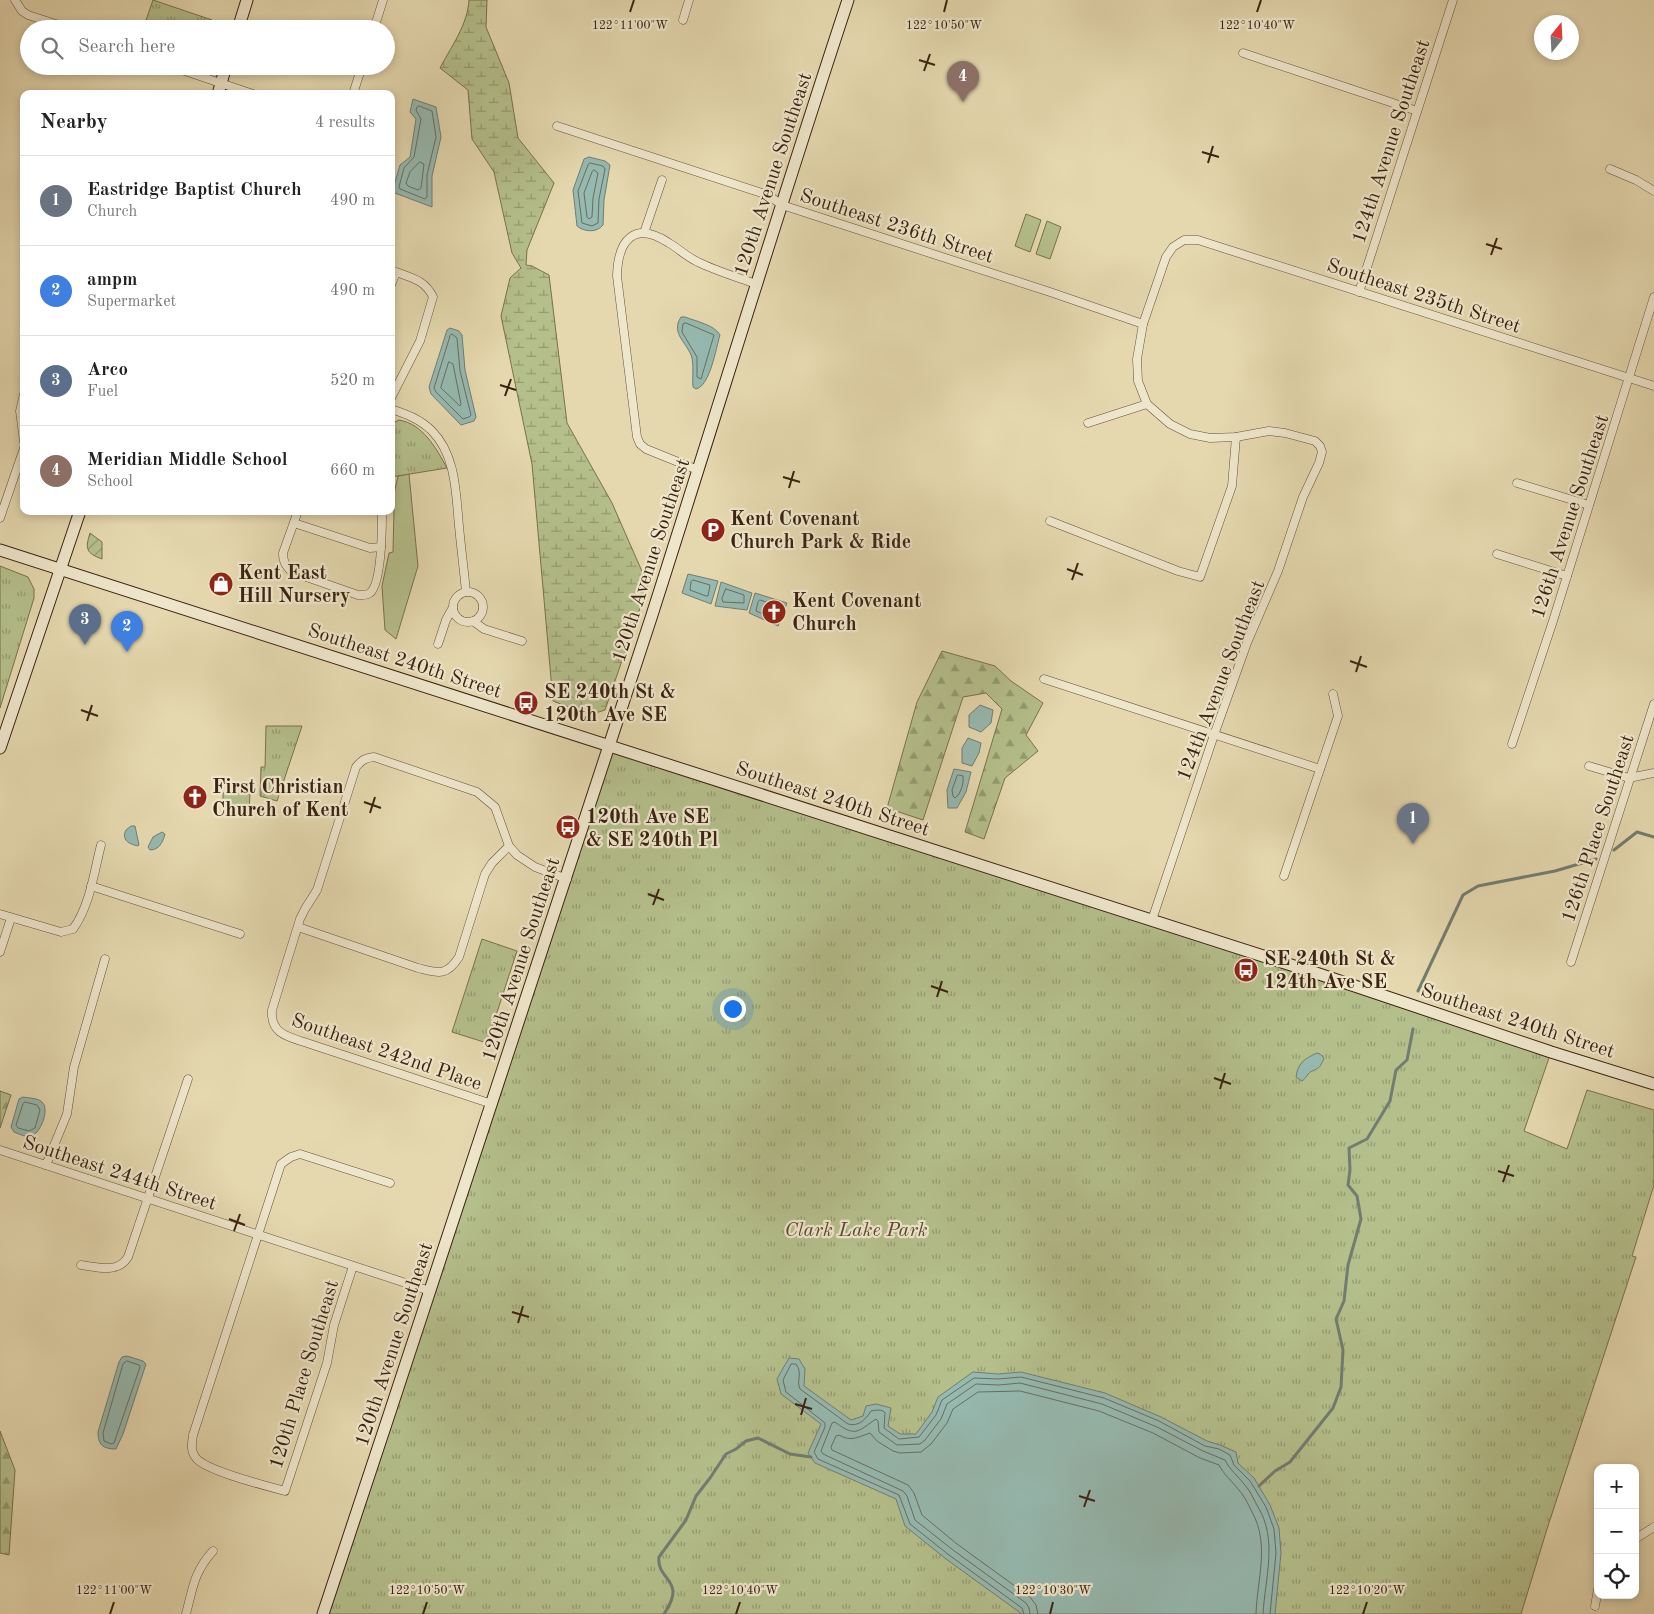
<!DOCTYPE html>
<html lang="en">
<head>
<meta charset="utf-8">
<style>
  :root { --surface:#fff; --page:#f2f2f2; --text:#222; --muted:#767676; --line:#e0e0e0; --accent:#8f2418 }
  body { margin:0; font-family:"Old Standard TT",serif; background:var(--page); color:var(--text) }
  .controls { position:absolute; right:15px; bottom:15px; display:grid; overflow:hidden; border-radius:10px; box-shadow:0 2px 8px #0003 }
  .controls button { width:45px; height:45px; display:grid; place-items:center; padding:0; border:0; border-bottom:1px solid var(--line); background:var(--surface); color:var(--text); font:25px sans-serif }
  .compass { position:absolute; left:1534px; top:15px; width:45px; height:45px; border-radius:50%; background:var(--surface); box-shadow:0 2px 8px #0003; rotate:18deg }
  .you { position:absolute; left:732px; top:1008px; width:18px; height:18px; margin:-12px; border:4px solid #fff; border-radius:50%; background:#1a73e8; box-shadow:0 0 0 8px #1a73e833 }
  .badge { display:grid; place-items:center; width:32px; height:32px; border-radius:50%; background:var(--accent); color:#fff; font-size:16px; font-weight:700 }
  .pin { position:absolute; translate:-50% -41px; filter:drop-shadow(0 1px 2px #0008) }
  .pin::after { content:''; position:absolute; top:26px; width:18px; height:15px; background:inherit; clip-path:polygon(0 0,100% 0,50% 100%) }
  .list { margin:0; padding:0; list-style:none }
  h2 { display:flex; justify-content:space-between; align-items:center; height:65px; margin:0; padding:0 20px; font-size:21px }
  h2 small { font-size:16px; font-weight:400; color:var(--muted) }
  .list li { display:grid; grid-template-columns:32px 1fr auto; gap:15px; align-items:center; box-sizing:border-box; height:90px; padding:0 20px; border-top:1px solid var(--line) }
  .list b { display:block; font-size:19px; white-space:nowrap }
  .list p { margin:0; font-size:16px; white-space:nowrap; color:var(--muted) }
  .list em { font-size:16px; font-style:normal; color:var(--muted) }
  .icon { flex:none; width:28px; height:28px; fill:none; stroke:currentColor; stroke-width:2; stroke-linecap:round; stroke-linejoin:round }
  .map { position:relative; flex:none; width:1654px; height:1614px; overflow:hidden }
  .search { position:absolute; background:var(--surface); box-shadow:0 2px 8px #0003; left:20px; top:20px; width:375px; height:55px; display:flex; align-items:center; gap:12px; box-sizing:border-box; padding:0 18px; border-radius:28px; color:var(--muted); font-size:19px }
  .panel { position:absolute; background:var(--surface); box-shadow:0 2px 8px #0003; left:20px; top:90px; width:375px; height:425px; border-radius:10px }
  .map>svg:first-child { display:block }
</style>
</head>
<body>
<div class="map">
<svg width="1654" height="1614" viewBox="0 0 1654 1614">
  <defs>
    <pattern id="forest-firs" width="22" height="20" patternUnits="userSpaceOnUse" patternTransform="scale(1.25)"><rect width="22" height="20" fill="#b4bf8b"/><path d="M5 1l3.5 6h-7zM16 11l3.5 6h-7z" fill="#949b70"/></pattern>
    <pattern id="wetland-marsh" width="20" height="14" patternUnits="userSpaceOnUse" patternTransform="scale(1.25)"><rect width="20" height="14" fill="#b4bf8b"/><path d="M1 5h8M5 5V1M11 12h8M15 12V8" fill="none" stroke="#949b70"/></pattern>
    <pattern id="park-tufts" width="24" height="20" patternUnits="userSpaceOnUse" patternTransform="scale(1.25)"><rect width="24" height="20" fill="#b4bf8b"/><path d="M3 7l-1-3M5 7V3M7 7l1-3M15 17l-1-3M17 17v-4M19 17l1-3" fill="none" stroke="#949b70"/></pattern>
    <pattern id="garden-furrows" width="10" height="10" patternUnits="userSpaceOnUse" patternTransform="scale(1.25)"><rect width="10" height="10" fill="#b4bf8b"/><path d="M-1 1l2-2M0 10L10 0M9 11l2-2" fill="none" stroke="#949b70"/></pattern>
  </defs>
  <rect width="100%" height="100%" fill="#e5d8af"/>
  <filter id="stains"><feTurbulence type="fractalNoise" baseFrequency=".004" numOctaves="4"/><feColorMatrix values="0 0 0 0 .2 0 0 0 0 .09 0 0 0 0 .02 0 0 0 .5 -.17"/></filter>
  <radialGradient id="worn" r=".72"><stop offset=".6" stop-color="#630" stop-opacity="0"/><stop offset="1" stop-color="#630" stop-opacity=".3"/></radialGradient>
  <!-- grass -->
  <g fill="#b4bf8b" stroke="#78714e">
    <path d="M1026,214L1041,220L1030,252L1015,246Z"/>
    <path d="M1047,221L1061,227L1050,259L1036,254Z"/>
    <path d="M409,474L418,566L396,639L385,630L382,586L389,553L393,552L394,509H391V507L398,476Z"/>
    <path d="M223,793L250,794L249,811L223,810Z"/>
  </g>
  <!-- forest -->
  <g fill="url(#forest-firs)" stroke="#78714e">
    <path d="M942,651L995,666L1011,681L1043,703L1026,735L1038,751L1005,778L984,839L965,832L1002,709L986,693L963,697L923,820L887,808L917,702Z"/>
    <path d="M0,1091L11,1095L0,1128Z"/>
    <path d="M0,1431L15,1470L9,1555L0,1553Z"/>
  </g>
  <!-- wetland -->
  <path fill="url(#wetland-marsh)" stroke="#78714e" d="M469,0H487L486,27L509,83L518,138L554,183L527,250L526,265L532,266L549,275L567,423L612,503L648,585L605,710L589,715L553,701L532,464L501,316L510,278L521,268L512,253L494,172L472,139L468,90L440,68C451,47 468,24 469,0Z"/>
  <!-- park -->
  <g fill="url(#park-tufts)" stroke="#78714e">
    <path d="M153,0L212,20L209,29H143Z"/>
    <path d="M399,420C423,424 436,448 447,468L391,477V424Z"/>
    <path d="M0,566L28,577L34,589V598L0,708Z"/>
    <path d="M266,726H302L277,801L260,796L261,767H265Z"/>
    <path d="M610,746L1551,1052L1524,1131L1567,1149L1587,1090L1654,1110V1185L1632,1256L1636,1257L1547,1529L1521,1614H323Z"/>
    <path d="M482,939L517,951L487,1043L452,1032Z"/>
  </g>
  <!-- garden -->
  <path fill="url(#garden-furrows)" stroke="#78714e" d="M90,533L102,542V559C86,553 85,549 90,533Z"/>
  <!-- water -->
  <g fill="#96b9b0" stroke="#727d70">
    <path d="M413,99L436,107L441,137L432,176V207L392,192L400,165L410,157L416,119L410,112Z"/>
    <path d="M589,157L605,161L610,165L604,200L603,225C597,233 584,232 577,226L573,190L584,159Z"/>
    <path d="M681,317H685C695,321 715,325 720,335C716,348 710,386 696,389L693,387C692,378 694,367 692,358C688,343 670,334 681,317Z"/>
    <path d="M450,328L459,331L462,335L465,370L476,417L474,421L461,425L431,394L429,387L447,330Z"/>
    <path d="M688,574L718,581L711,604L682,593Z"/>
    <path d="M721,582L752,593L747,610L715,606Z"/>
    <path d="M755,593L787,603L778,626L749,613Z"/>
    <path d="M980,705L993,710L991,723L981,732L969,727V715Z"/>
    <path d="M968,738L981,743L979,753L972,766L962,763V748Z"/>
    <path d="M954,769L971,772L966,792L957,808H948L947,790Z"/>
    <path d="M131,826H135L139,845L138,846C129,844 121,840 126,830Z"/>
    <path d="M162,832L165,834C163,842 159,850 150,850L148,847L153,837Z"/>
    <path d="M1317,1053L1320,1054L1324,1058C1319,1072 1316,1067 1308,1074C1306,1077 1305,1079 1302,1081L1296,1077C1298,1063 1304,1059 1317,1053Z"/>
    <path d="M23,1097C28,1098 38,1098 42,1102C50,1109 41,1132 32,1136C27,1138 19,1134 14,1132L11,1127L19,1099Z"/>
    <path d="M127,1356L143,1361L146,1364L123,1434L116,1449C103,1449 98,1445 98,1432L119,1362L122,1357Z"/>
    <path d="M789,1358L799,1359L805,1369L804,1386L851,1420L863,1416L866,1406L876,1404L891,1408L888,1426L900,1434H916L932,1412L938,1397L973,1372L998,1374L1021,1372L1105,1393L1161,1417L1207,1441L1220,1445L1236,1452L1238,1463L1254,1478L1270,1505L1279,1528L1281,1553L1275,1614H1022L946,1559L905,1526L896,1499L815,1463L808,1453L821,1424L781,1394L777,1379Z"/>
  </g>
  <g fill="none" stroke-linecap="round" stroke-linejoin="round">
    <!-- shore -->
    <g stroke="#686e60" stroke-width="1">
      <path d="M419,106L432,111L436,137L427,175V197L425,199L400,189L399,187L404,168L414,157L421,119L416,110L417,107Z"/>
      <path d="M420,162L424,164L421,188L418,190L408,186L406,183L410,172Z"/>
      <path d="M590,163L603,166L605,169L599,199L598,223L592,226L582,223L578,191L588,165Z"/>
      <path d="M594,170L598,173L593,198L592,217L589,219L587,217L584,193L592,172Z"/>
      <path d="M686,323L714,335L701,379L697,377V357L682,332L683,324Z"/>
      <path d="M452,334L457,338L460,371L471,415L469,417L463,419L436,392L434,388L450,336Z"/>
      <path d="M449,362L453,364L461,404L460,406L441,388Z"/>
      <path d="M693,580L710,585L708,596H706L690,590L691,582Z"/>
      <path d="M726,589L744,595V603L723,602L722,599Z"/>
      <path d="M760,600L779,606L776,618H773L756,611L758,602Z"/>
      <path d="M959,775L963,776C964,783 961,794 955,798L953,796L952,790L957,776Z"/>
      <path d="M25,1102L37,1105L40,1110L35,1128L29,1131L18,1128L16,1125L23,1104Z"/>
      <path d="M127,1361L139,1365L140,1367L114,1443L111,1444L104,1441L103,1433L123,1364Z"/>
      <path d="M1024,1614L1022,1608L949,1555L910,1524L899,1495L818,1459L814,1452L825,1427V1423L786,1392L783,1380L791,1364H796C803,1374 796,1380 800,1389L848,1424C859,1427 866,1419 871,1411C875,1410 883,1409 885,1413L884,1428L899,1439L919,1437L936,1415L942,1400L974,1378L998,1379L1021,1377L1104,1398L1159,1421L1205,1446L1219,1449L1230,1455L1234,1465L1250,1481L1266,1507L1274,1529L1276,1553L1270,1614"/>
      <path d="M1030,1614L1029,1608L1026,1603L953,1550L915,1520L907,1496L903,1491L823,1454L821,1451L832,1423L835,1422C856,1438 858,1431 876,1419L878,1421L879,1432L897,1445L920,1444L925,1440L941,1419L947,1404L976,1384L999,1385L1020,1383L1102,1404L1157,1427L1203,1451L1225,1460C1230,1470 1237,1475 1244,1484C1250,1490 1254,1500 1258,1507C1278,1540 1265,1578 1263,1614"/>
      <path d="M1038,1614L1036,1605L1030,1597L957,1544L922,1515L914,1493L908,1485L832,1450L831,1447L836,1436L839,1435C851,1442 858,1437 870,1433L877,1441L893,1451L900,1453L921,1452L931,1444L947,1423L953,1409L978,1392L1020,1391L1099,1411L1153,1433L1200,1458L1219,1465C1224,1475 1231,1480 1238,1489C1244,1495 1248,1504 1252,1512C1270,1544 1257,1580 1256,1614"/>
    </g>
    <!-- stream -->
    <g stroke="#727d70" stroke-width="3">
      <path d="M1614,850L1637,832L1654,837"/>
      <path d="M1418,991L1463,895L1478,886L1555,871L1596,859"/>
      <path d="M1259,1486L1275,1471L1290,1462L1333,1408L1341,1387L1343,1350L1336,1319L1344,1301L1348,1265L1361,1219L1357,1196L1348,1185L1350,1170L1349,1148L1367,1139L1390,1101L1396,1070L1407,1060L1413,1029"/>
      <path d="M664,1614C688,1579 656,1581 659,1557L686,1520L696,1496L710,1478L726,1454L736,1449L746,1441L758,1438L790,1454L811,1457"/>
    </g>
    <defs>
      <g id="street">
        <path d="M15,0L22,11L28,15L71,29"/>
        <path d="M683,20L689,0"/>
        <path d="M374,29L383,0"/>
        <path d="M1243,53L1417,111"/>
        <path d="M170,66L253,94"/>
        <path d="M353,94L362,66"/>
        <path d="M557,126L768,195L782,205L1050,292L1143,324"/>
        <path d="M1610,169L1636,180L1654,191"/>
        <path d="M644,233L662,180"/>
        <path d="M391,285L396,272C412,278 425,280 433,297L420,341L391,398"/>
        <path d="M1359,292L1453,0"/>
        <path d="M24,394L20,411L24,442"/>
        <path d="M391,409C406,414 420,419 432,431C456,455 456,494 459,526C461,548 464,570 466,592"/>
        <path d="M1088,423L1147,404"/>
        <path d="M698,470L646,449L640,444L637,437L617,276C618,240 634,220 669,243C679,249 687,257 698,262C716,271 737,277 756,284"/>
        <path d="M1517,483L1589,505"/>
        <path d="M298,511L283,553C283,562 286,566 292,572L358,595C362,595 366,596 370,593C382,583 382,528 382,511"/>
        <path d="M0,518L24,448"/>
        <path d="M1050,521L1178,571L1200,577L1232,486L1236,437"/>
        <path d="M294,523L370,548L381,547"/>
        <path d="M1497,554L1567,576"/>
        <circle cx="468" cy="607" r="15"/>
        <path d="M473,621L484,629L522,641"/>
        <path d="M438,644L446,620L452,609"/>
        <path d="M1044,679L1320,769"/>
        <path d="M1512,744L1553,621L1654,297"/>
        <path d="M1589,766L1629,778L1654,773"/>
        <path d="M1284,876L1338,716L1333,694"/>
        <path d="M91,886L240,934"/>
        <path d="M0,914L61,932L73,929C90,906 94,872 101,845"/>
        <path d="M1152,920L1214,735L1247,643L1278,571L1303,497L1319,463L1322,452L1320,446L1315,441L1285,433L1269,431L1236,437L1210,438L1190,434L1170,424L1147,404L1138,381L1137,359L1143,324L1166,257L1173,247L1184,240H1198L1654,386"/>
        <path d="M298,927L418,968C438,973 446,977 459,957L485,874L492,863L509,846"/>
        <path d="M0,952L11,918"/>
        <path d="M1571,962L1654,704"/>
        <path d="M492,1104L310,1044C290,1037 270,1035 272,1010L300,919L305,909L317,890L356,767C362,760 365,758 374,757L477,792L495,807L509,846L517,855L535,867L567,879"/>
        <path d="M0,1150L430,1291"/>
        <path d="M46,1165L67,1114L74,1067L105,959"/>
        <path d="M81,1265C97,1267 118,1274 128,1257L188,1079"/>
        <path d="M353,1266L334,1325L327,1363L285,1491C267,1486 206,1471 196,1458C190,1451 192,1443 193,1435L281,1164L291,1157L300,1154L390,1183"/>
        <path d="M1635,1539L1654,1527"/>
        <path d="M1595,1606L1598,1589"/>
        <path d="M186,1614C193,1587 194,1572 213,1551"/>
      </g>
      <g id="secondary">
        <path d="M238,29L247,0"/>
        <path d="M218,94L226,66"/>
        <path d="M0,550L1319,974L1551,1052L1654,1084"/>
        <path d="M0,748L80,511"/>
        <path d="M323,1614C433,1282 544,950 651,618C717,412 780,205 848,0"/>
      </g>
    </defs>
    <!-- street casing -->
    <use href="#street" stroke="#665038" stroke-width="9"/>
    <!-- secondary casing -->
    <use href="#secondary" stroke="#3b2311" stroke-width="13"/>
    <!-- street -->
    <use href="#street" stroke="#eee6cb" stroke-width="8"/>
    <!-- secondary -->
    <use href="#secondary" stroke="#eee6cb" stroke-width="11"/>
  </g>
  <!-- ticks -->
  <path fill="none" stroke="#3b2311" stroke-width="2" d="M630,12L634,0M944,12L947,0M1257,12L1261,0M919,60L935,65M924,71L930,54M1202,152L1219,157M1208,163L1213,146M1486,244L1502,249M1491,255L1497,238M500,385L516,390M505,396L511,379M783,477L800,482M789,488L794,471M1067,569L1083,575M1072,580L1078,563M1350,661L1367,667M1356,672L1361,656M81,710L98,716M87,721L92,705M364,802L381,808M370,813L375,797M648,894L664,900M653,905L659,889M931,986L948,992M937,997L942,981M1214,1078L1231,1084M1220,1089L1225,1073M1498,1171L1514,1176M1503,1182L1509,1165M229,1219L245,1225M234,1231L240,1214M512,1312L529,1317M518,1323L523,1306M795,1404L812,1409M801,1415L806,1398M1079,1496L1095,1501M1084,1507L1090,1490M110,1614L114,1602M423,1614L427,1602M736,1614L740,1602M1050,1614L1053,1602M1363,1614L1367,1602"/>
  <!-- icons -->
  <defs>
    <symbol id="parking-disc" viewBox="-11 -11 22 22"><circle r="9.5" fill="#8f2418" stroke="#eee6cb"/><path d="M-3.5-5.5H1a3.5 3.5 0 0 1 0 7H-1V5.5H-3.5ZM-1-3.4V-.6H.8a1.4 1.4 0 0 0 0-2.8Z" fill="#fff"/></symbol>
    <symbol id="shop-disc" viewBox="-11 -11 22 22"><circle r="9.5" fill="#8f2418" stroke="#eee6cb"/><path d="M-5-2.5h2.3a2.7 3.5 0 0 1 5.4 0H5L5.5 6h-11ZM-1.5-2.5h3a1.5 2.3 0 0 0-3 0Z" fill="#fff"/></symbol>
    <symbol id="church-disc" viewBox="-11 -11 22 22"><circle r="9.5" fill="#8f2418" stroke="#eee6cb"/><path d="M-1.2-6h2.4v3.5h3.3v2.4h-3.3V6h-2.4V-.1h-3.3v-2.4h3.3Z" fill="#fff"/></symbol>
    <symbol id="bus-disc" viewBox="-11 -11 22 22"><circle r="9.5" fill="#8f2418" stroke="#eee6cb"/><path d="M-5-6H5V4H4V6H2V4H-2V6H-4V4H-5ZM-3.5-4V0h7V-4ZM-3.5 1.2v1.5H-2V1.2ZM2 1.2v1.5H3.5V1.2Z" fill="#fff"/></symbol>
  </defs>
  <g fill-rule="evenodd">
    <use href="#parking-disc" x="699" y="516" width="28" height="28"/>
    <use href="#shop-disc" x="207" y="570" width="28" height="28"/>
    <use href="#church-disc" x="760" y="598" width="28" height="28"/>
    <use href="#bus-disc" x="512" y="689" width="28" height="28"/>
    <use href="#church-disc" x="181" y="783" width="28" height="28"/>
    <use href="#bus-disc" x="554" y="813" width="28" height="28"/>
    <use href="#bus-disc" x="1232" y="956" width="28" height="28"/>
  </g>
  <g text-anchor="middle" stroke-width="4.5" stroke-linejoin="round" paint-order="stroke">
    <!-- street labels -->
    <g font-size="20" fill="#3b2311" stroke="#eee6cb">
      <text transform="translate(1390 141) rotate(-72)" y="7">124th Avenue Southeast</text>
      <text transform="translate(772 174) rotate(-72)" y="7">120th Avenue Southeast</text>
      <text transform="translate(897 225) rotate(18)" y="7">Southeast 236th Street</text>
      <text transform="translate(1424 295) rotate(18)" y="7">Southeast 235th Street</text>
      <text transform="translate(1569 516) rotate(-72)" y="7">126th Avenue Southeast</text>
      <text transform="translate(650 560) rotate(-72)" y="7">120th Avenue Southeast</text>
      <text transform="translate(405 660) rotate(18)" y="7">Southeast 240th Street</text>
      <text transform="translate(1220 680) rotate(-69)" y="7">124th Avenue Southeast</text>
      <text transform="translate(833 798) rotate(18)" y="7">Southeast 240th Street</text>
      <text transform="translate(1597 828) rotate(-72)" y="7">126th Place Southeast</text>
      <text transform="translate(520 959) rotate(-72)" y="7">120th Avenue Southeast</text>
      <text transform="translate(1518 1020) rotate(18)" y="7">Southeast 240th Street</text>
      <text transform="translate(387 1051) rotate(19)" y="7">Southeast 242nd Place</text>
      <text transform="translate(120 1172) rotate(18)" y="7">Southeast 244th Street</text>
      <text transform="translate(393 1344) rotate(-72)" y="7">120th Avenue Southeast</text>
      <text transform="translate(303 1374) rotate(-73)" y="7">120th Place Southeast</text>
    </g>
    <!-- poi labels -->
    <g font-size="20" font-weight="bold" fill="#3b2311" stroke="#eee6cb" text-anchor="start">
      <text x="730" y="525">Kent Covenant<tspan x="730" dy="23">Church Park &amp; Ride</tspan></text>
      <text x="238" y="579">Kent East<tspan x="238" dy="23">Hill Nursery</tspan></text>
      <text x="792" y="607">Kent Covenant<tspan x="792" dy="23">Church</tspan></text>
      <text x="544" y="698">SE 240th St &amp;<tspan x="544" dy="23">120th Ave SE</tspan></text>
      <text x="212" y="793">First Christian<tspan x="212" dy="23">Church of Kent</tspan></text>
      <text x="586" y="823">120th Ave SE<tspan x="586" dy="23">&amp; SE 240th Pl</tspan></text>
      <text x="1264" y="965">SE 240th St &amp;<tspan x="1264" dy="23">124th Ave SE</tspan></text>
    </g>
    <!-- park labels -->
    <g font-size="20" font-style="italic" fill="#594a30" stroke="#eee6cb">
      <text x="856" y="1236">Clark Lake Park</text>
    </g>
  </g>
  <g font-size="12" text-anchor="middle" fill="#3b2311" stroke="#eee6cb" stroke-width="4.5" stroke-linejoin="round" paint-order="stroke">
    <text x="630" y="29">122°11'00"W</text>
    <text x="944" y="29">122°10'50"W</text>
    <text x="1257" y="29">122°10'40"W</text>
    <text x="114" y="1594">122°11'00"W</text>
    <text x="427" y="1594">122°10'50"W</text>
    <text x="740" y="1594">122°10'40"W</text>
    <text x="1053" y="1594">122°10'30"W</text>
    <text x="1367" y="1594">122°10'20"W</text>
  </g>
  <rect width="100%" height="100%" filter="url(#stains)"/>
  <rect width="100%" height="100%" fill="url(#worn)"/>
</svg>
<div class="controls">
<button>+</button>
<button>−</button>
<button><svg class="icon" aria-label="locate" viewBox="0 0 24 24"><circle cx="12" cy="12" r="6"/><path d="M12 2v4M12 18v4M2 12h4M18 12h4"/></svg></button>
</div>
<svg class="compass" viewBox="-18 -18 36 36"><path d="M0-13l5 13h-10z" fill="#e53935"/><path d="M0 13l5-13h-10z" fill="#767676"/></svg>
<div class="you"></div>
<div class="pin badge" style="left:1413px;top:844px;background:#6b7280">1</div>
<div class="pin badge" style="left:127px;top:652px;background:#3f7fe0">2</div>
<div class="pin badge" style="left:85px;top:645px;background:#5c6f8a">3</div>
<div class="pin badge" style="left:963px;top:102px;background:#8d6e63">4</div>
<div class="search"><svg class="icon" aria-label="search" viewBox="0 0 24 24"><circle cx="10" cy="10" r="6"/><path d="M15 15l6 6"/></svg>Search here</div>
<section class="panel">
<h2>Nearby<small>4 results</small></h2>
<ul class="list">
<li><span class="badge" style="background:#6b7280">1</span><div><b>Eastridge Baptist Church</b><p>Church</p></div><em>490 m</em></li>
<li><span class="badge" style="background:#3f7fe0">2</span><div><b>ampm</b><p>Supermarket</p></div><em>490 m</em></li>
<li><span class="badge" style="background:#5c6f8a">3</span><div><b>Arco</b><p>Fuel</p></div><em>520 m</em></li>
<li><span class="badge" style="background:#8d6e63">4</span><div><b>Meridian Middle School</b><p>School</p></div><em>660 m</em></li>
</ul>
</section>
</div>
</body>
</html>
